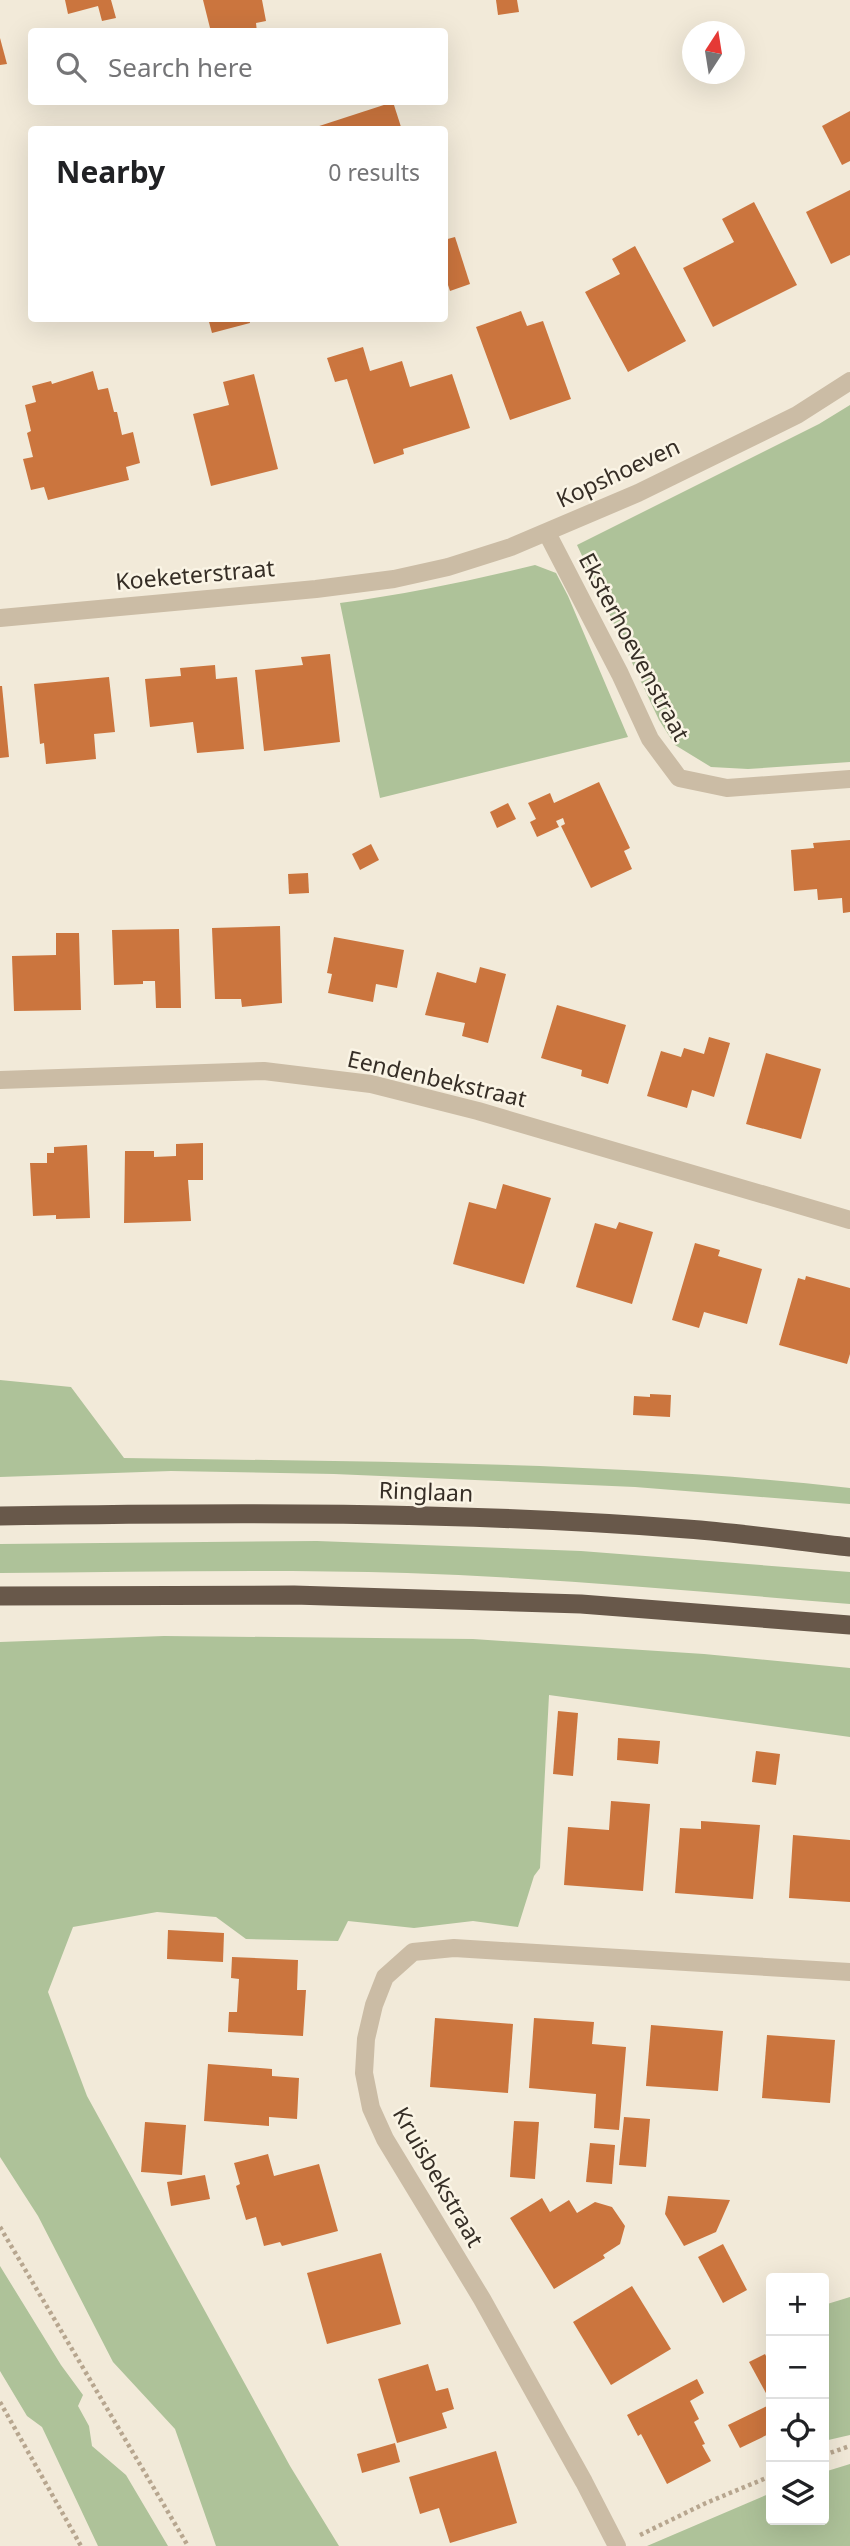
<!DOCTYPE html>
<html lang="en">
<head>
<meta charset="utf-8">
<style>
  :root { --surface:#fff; --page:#f2f2f2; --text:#202124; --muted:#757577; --line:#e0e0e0 }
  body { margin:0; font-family:"Noto Sans",sans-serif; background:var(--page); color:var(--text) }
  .controls { position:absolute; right:21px; bottom:21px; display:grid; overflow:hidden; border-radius:7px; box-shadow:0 7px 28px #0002 }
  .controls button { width:63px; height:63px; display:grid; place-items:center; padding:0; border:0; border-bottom:2px solid var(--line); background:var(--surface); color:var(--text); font:35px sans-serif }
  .compass { position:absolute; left:682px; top:21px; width:63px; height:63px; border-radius:50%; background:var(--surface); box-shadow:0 7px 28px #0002; rotate:12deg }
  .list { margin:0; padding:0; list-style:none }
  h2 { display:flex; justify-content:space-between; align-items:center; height:91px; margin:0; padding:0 28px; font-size:30px }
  h2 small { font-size:23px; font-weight:400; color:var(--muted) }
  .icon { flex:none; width:38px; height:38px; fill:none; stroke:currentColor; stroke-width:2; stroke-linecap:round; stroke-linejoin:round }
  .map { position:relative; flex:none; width:850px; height:2546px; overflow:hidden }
  .search { position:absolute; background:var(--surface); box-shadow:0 7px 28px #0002; left:28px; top:28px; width:420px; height:77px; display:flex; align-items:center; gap:18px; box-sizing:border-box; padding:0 24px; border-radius:7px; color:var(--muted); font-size:26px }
  .panel { position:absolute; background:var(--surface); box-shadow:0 7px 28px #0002; left:28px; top:126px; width:420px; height:196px; border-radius:7px }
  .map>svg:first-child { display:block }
</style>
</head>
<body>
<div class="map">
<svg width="850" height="2546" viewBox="0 0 850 2546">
  <rect width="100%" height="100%" fill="#f2ead9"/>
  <!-- green -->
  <g fill="#aec299">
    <path d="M850,405V762L748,769L711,767L675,745L659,720L577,545L819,424Z"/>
    <path d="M535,565L556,573L568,596L628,737L380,798L340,603C407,594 470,581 535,565Z"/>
    <path d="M0,1380L71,1387L124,1458C366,1462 609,1461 850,1488V1504L635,1487L334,1474L171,1471L0,1477Z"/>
    <path d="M317,1541L581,1551L850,1572V1604C703,1592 555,1578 407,1573C271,1569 136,1572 0,1573V1544Z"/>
    <path d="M164,1636L473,1639L704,1654L850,1668V1737L549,1695L540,1868L534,1876L518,1927L473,1921L414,1928L348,1921L338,1941L246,1939L216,1917L157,1912L73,1927L48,1992L87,2096L290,2466L339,2546H216L175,2429L113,2362L38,2216L0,2157V1642Z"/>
    <path d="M0,2266L61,2365L83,2395L78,2406L89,2426L92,2446L126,2475L168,2546H98L42,2427L27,2416L0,2371Z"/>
    <path d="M850,2297V2435L824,2441V2305Z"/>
    <path d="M850,2464V2546H647L771,2493V2520H824V2472Z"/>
  </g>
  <!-- building -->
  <g fill="#cb753e">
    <path d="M65,0H111L116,18L102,21L98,6L68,14Z"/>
    <path d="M203,0H262L266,21L256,23L257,32H211Z"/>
    <path d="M496,0H517L519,12L498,15Z"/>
    <path d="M0,38L7,64L0,65Z"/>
    <path d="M393,102L402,130H310V129Z"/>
    <path d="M850,111V161L842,165L822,126Z"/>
    <path d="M850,190V255L831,264L806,212Z"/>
    <path d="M754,202L797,285L713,327L683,268L734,242L722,219Z"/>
    <path d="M455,237L470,284L450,291L444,273V240Z"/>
    <path d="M635,246L686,341L628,372L585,292L620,274L612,259Z"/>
    <path d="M521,311L527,326L543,321L571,399L510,420L476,327Z"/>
    <path d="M208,318H249L250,323L212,333Z"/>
    <path d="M363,347L370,371L402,361L410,387L452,374L470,428L403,449L404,454L374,464L347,379L335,382L327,358Z"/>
    <path d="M93,371L98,390L108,388L114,412H117L122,435L133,432L140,463L126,467L129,480L48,500L44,487L31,490L23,459L33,457L27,433L31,431L25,405L36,402L32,386L51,381L52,384Z"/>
    <path d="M254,374L278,469L211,486L193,414L229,405L223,382Z"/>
    <path d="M330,654L340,742L264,751L255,670L303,665L301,657Z"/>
    <path d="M215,665L216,679L237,677L244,749L197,753L193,722L150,727L145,679L181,676L180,668Z"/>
    <path d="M109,677L115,732L94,734L96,759L46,764L44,743L40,744L34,684Z"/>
    <path d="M0,686H2L9,757L0,758Z"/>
    <path d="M599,782L630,848L624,851L632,869L591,888L561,826L565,824L563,818L556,821L559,827L537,837L530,822L536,819L528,803L550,793L554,803Z"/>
    <path d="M508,803L516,819L497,828L490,812Z"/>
    <path d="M850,840V912L843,913L842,898L818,900L817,889L794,891L791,850L814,848L813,843Z"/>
    <path d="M371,844L379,860L360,870L352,854Z"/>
    <path d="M308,873L309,893L289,894L288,874Z"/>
    <path d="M280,926L282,1003L242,1007L241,999H215L212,928Z"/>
    <path d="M179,929L181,1008H156L155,981H143V984L114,985L112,930Z"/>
    <path d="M56,933H79L81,1010L14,1011L12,956L56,955Z"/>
    <path d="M334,937L404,950L397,988L376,984L373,1002L328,993L332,974L327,973Z"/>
    <path d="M480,967L506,974L488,1043L462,1036L465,1023L425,1015L437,972L476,983Z"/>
    <path d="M557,1005L626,1025L608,1084L581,1076L582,1070L541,1058Z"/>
    <path d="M709,1037L730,1043L714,1097L692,1090L687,1108L647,1096L661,1051L681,1057L684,1048L704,1054Z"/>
    <path d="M766,1053L821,1069L801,1139L746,1124Z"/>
    <path d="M203,1143V1180H188L191,1221L124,1223L125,1151H154V1157L176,1156V1144Z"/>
    <path d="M87,1145L90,1218L56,1219V1215L33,1216L30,1163H47V1153H54V1147Z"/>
    <path d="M503,1184L551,1198L524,1284L453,1264L469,1202L496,1209Z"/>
    <path d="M619,1222L653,1232L632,1304L576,1287L595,1223L616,1229Z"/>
    <path d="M695,1243L720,1250L718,1256L762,1269L747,1324L704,1312L699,1328L672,1320Z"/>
    <path d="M806,1276L850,1288V1354L847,1364L779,1345L798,1278L805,1280Z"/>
    <path d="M650,1394L671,1395L670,1417L633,1415L634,1396L650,1397Z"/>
    <path d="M558,1711L578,1713L573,1776L553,1774Z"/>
    <path d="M618,1738L660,1741L658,1764L617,1760Z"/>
    <path d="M756,1751L780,1754L776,1785L752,1782Z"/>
    <path d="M611,1801L650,1804L643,1891L564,1885L568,1827L609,1830Z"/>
    <path d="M701,1821L760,1825L753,1899L675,1893L680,1828L701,1829Z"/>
    <path d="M793,1835L850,1840V1902L789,1898Z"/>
    <path d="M168,1930L224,1933L223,1962L167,1959Z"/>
    <path d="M232,1957L298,1960L297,1990H306L303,2036L228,2032L229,2012H237L239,1979L231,1978Z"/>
    <path d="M435,2018L513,2024L508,2093L430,2087Z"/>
    <path d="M534,2018L594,2022L592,2044L626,2047L619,2130L594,2128L596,2094L529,2088Z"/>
    <path d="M651,2025L723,2031L718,2091L646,2086Z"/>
    <path d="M767,2035L835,2040L830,2103L762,2098Z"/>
    <path d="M208,2064L272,2069V2076L299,2078L297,2119L269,2117V2126L204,2121Z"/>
    <path d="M624,2117L650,2119L646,2167L619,2165Z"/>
    <path d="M514,2121L539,2122L535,2179L510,2177Z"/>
    <path d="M145,2122L186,2125L182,2175L141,2172Z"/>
    <path d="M590,2143L615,2145L612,2184L586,2182Z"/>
    <path d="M268,2154L274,2176L319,2164L338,2231L282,2246L280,2242L264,2246L256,2217L246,2220L236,2186L240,2184L234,2163Z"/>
    <path d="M205,2175L210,2199L171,2206L167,2182Z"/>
    <path d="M668,2196L730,2200L716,2232L684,2246L665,2214Z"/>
    <path d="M542,2198L550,2212L569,2200L577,2213L595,2202L612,2207L625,2226L620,2244L603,2255L605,2258L554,2289L510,2218Z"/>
    <path d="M723,2244L747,2290L723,2303L698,2257Z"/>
    <path d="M381,2253L401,2324L327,2344L307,2273Z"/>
    <path d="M632,2286L671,2349L611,2385L573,2322Z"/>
    <path d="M765,2354L771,2366V2393L767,2395L749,2362Z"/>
    <path d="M428,2364L436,2391L448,2388L454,2409L442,2413L447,2428L397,2443L378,2379Z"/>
    <path d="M697,2379L704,2393L690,2401L699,2419L694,2422L705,2444L702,2445L711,2461L667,2484L641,2434L638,2436L627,2415Z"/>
    <path d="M771,2404V2433L740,2448L728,2425Z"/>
    <path d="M395,2443L400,2462L362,2473L357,2454Z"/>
    <path d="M496,2451L517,2523L450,2543L439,2508L420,2514L409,2477Z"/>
  </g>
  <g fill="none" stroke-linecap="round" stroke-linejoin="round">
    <!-- path -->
    <g stroke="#b7a68f" stroke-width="4.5" stroke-dasharray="3.5 3.5" stroke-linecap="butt">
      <path d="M0,2227L188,2546"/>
      <path d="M0,2402L81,2546"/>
      <path d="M824,2455L850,2446"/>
      <path d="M640,2535L706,2503L771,2476"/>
    </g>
    <!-- minor -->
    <g stroke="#cbbca5" stroke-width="18">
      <path d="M547,533L620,674L650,739L679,778L727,788L850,779"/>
      <path d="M0,618L316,589L394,579L448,567L511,547L638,493L797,415L850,381"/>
      <path d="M0,1080L264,1071L371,1084L478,1111L850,1220"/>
      <path d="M617,2546L584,2482L482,2299L385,2139L371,2108L364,2073L366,2039L374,2005L385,1977L413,1952L454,1948L850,1972"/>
    </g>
    <!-- trunk -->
    <g stroke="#68584a" stroke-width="19">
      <path d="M0,1516C229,1512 458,1511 687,1529C741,1533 796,1541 850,1547"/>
      <path d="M0,1596L294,1595L581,1604L850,1625"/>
    </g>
  </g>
  <g text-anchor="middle" stroke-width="5" stroke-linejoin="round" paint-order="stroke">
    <!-- street labels -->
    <g font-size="23" fill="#362e26" stroke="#faf4e5">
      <text transform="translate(618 473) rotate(-25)" y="8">Kopshoeven</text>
      <text transform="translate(195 575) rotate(-5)" y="8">Koeketerstraat</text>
      <text transform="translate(634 647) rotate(62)" y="8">Eksterhoevenstraat</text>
      <text transform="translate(437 1079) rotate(13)" y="8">Eendenbekstraat</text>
      <text transform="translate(426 1492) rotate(2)" y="8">Ringlaan</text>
      <text transform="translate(438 2177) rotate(60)" y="8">Kruisbekstraat</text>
    </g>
  </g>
</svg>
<div class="controls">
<button>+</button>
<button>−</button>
<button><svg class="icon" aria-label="locate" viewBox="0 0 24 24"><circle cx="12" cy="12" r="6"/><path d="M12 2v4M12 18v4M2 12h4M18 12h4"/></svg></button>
<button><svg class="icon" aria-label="layers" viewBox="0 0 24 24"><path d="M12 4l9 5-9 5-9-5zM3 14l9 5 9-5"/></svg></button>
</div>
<svg class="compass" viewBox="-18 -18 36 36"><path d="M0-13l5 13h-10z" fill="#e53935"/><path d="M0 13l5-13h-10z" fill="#757577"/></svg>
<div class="search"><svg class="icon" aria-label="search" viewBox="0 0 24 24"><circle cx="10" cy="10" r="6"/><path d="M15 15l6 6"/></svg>Search here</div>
<section class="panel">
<h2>Nearby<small>0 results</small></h2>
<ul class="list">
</ul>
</section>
</div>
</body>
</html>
